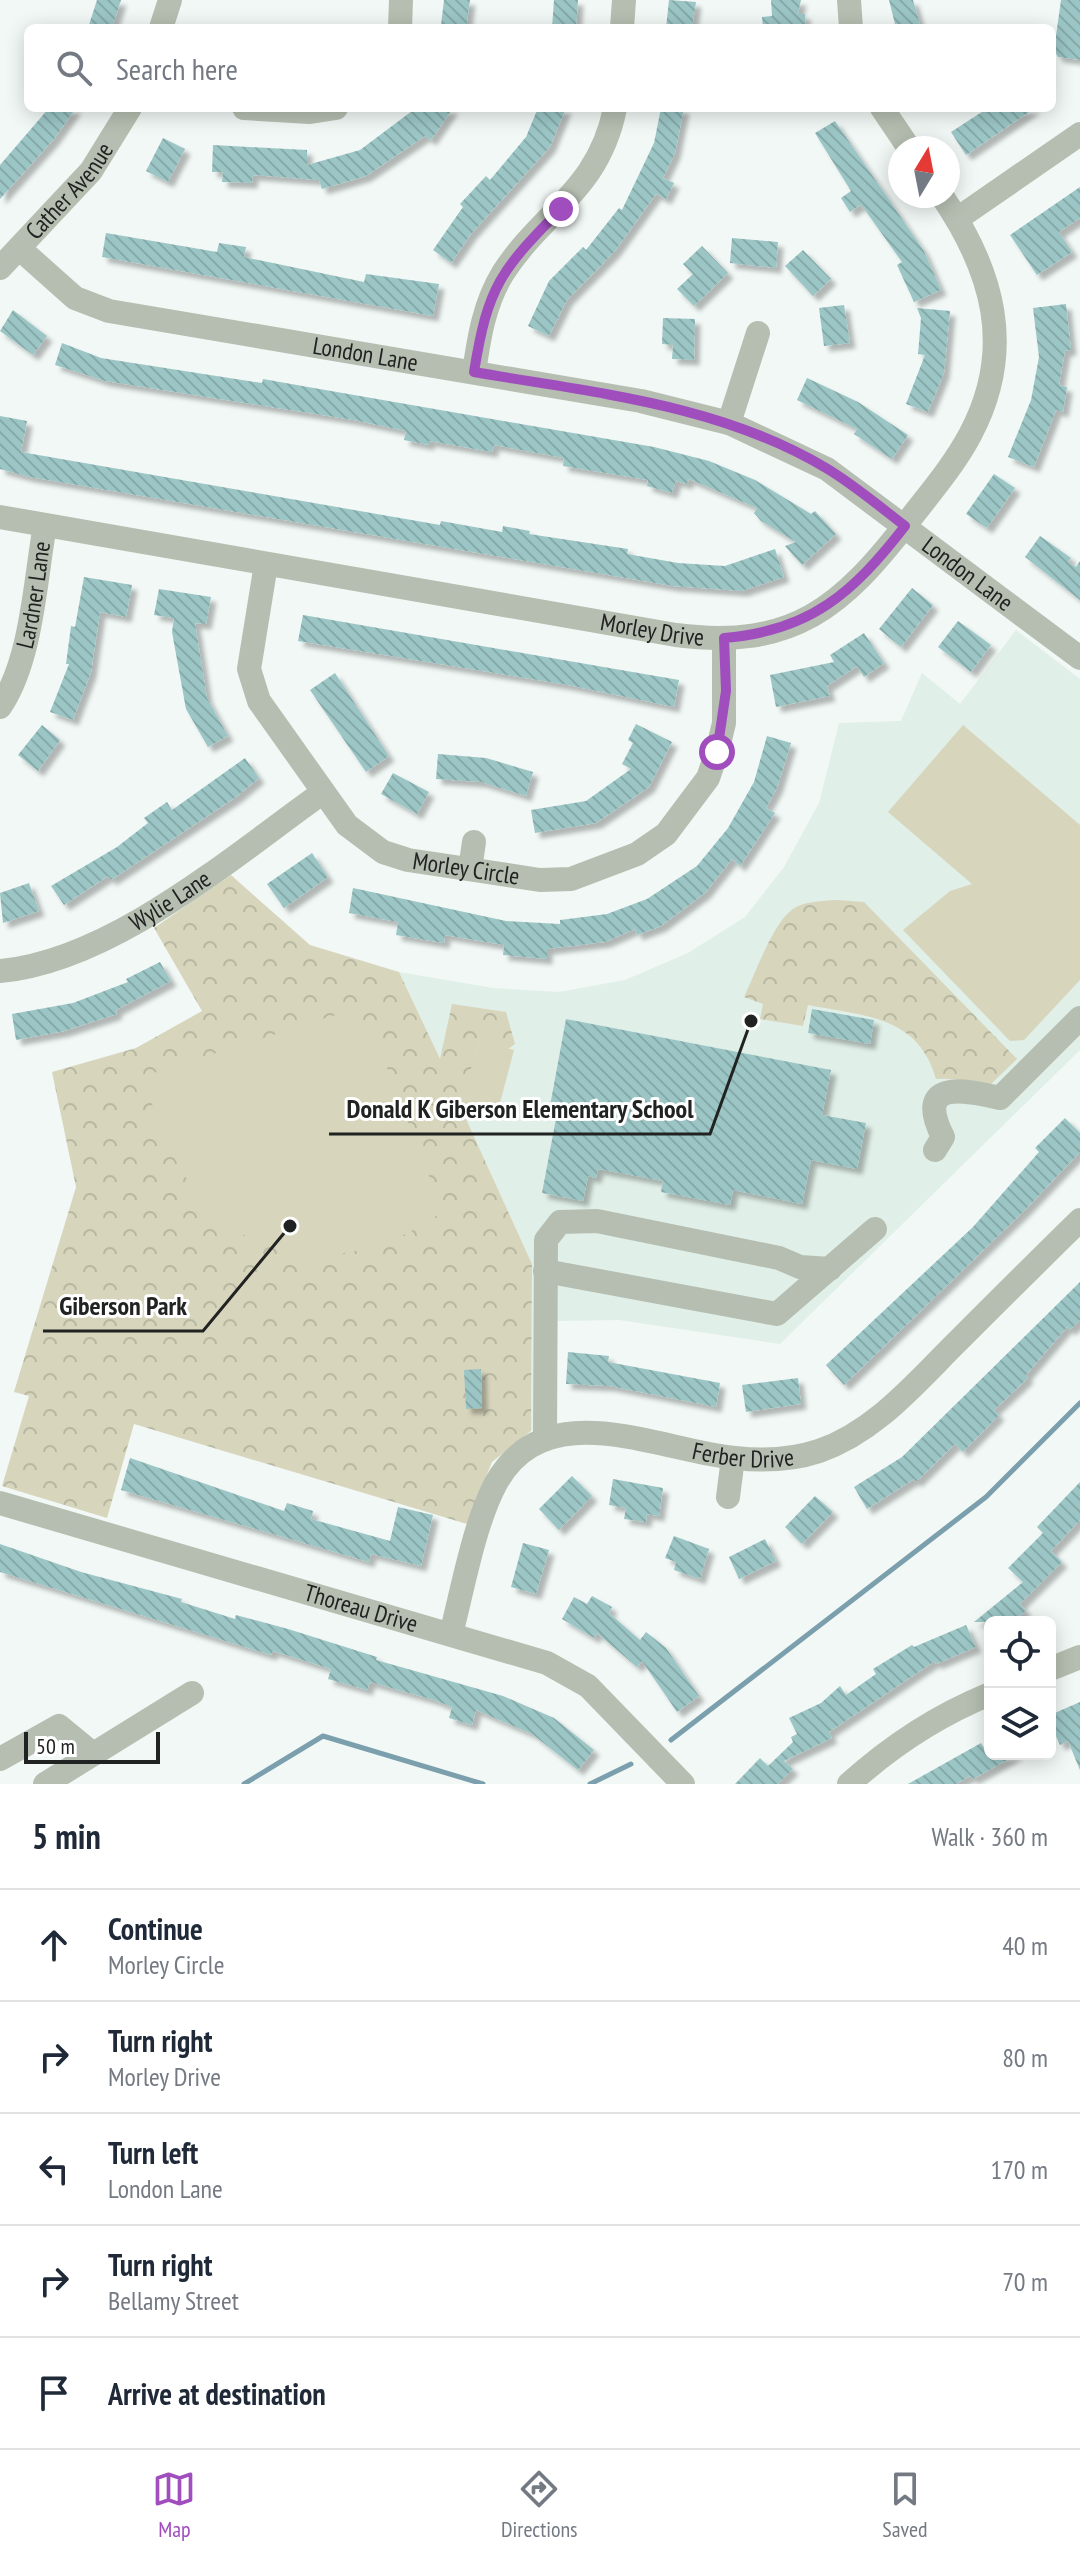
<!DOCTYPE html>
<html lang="en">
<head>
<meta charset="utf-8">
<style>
  :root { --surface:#fff; --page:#f6f6f7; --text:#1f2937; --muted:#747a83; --line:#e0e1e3; --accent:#a04ebe }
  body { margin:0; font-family:"PT Sans Narrow",sans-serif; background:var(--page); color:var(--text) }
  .controls { position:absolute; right:24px; bottom:24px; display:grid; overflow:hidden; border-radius:12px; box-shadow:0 4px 20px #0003 }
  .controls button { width:72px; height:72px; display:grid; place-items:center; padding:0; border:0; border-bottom:2px solid var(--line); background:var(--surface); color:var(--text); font:40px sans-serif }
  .compass { position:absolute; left:888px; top:136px; width:72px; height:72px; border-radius:50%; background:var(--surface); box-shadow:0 4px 20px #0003; rotate:10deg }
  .scale { position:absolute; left:24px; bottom:20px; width:136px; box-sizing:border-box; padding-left:8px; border:4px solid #212322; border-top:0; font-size:22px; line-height:28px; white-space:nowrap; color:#212322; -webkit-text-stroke:6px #fff; paint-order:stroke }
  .stop { position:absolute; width:24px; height:24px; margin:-18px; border:6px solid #a04ebe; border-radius:50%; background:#fff }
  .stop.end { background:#a04ebe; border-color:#fff; box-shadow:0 2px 8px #0008 }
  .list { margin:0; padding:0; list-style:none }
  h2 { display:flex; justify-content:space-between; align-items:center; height:104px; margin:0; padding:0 32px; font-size:34px }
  h2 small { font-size:26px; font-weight:400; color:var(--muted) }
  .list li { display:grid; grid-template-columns:52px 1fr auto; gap:24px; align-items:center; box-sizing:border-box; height:112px; padding:0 32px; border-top:2px solid var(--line) }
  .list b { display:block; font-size:30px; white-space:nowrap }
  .list p { margin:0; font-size:26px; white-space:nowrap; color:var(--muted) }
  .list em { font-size:26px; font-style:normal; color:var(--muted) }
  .icon { flex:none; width:44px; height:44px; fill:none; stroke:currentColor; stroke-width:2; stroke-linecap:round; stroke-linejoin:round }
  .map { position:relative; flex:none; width:1080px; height:1784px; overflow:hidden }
  .search { position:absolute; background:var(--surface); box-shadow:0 4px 20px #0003; left:24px; right:24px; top:24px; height:88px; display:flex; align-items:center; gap:20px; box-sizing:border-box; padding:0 28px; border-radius:12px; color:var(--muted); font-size:30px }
  .sheet { height:664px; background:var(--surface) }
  nav { display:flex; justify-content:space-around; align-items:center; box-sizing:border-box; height:112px; border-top:2px solid var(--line); background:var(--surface); font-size:22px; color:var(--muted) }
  nav a { display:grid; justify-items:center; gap:4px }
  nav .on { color:var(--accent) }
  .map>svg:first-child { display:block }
</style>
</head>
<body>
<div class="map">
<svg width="1080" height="1784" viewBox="0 0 1080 1784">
  <defs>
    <pattern id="park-crowns" width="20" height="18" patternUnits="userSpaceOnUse" patternTransform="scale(2)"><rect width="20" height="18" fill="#d7d5bc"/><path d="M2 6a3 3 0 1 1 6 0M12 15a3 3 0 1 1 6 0" fill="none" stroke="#b8b7a1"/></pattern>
    <pattern id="building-back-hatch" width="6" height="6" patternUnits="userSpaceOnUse" patternTransform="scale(2)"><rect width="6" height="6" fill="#9cc6c6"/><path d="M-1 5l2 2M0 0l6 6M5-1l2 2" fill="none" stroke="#86aaaa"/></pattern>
    <filter id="shadow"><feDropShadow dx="5.5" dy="5.5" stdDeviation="2" flood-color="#0004"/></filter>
  </defs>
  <rect width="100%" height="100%" fill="#f1f8f5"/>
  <!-- built -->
  <path fill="#e0efe8" d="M1016,630L1080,679V1050L780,1344L619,1320L555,1321L556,1422L531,1431L532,1264L399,972L493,988L559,992L625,980L688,953L745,917L784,867L819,803L839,723L901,721L922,673L960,704Z"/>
  <!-- park -->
  <g fill="url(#park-crowns)">
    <path d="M231,875L310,945L399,972L440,1059L452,1004L506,1012L515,1044L508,1049L479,1041L461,1108L532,1264L531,1431L492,1462L467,1524L134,1424L107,1518L2,1486L29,1396L14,1392L76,1187L52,1072L136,1048L202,1011L154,928Z"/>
    <path d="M836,900L864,902L1017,1059L991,1084C971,1084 956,1077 936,1079C918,1015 863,1016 808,1005L803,1026L760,1019L763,1004L744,997C754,976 774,921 793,909C805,901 822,901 836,900Z"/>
  </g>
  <!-- pitch -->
  <g fill="#d7d5bc">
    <path d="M963,725L1080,825V980L1024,1040L1010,1041L903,930L950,891L972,884L888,812Z"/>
    <path d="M345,1012L369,1022L443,1212C428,1220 412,1232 395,1239C256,1293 175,1202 144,1076Z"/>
    <path d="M479,1041L514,1050L496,1118L460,1108Z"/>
  </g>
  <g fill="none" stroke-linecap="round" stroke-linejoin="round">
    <!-- stream -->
    <g stroke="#7b9fad" stroke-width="5">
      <path d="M671,1740L986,1497L1080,1403"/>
      <path d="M244,1784L323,1736L483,1784"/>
      <path d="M590,1784L631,1764"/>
    </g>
  </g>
  <!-- building -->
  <g fill="url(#building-back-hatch)" filter="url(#shadow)">
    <path d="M97,0H121L112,28H88Z"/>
    <path d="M444,0H470L466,28L441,25Z"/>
    <path d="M554,0H578L576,28H552Z"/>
    <path d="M669,0L696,2L692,28H666Z"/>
    <path d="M771,0H801L798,14H805L806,28H763L762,17L772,16Z"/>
    <path d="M889,0H913L921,28H896Z"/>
    <path d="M1061,0H1080V60L1058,57L1054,50Z"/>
    <path d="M49,108H76L54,139L0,199V165Z"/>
    <path d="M416,108H453L431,140L425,136L366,176L322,189L319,180L253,175L252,183L222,182L223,172H212L213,145L307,150V165L360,150Z"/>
    <path d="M538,108H566L550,147L471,234L451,263L433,250L463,207L460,204L486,176L490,180L526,137Z"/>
    <path d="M661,108H684L675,153L663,178L674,183L666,199L656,194L615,251L567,300L549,336L528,326L549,281L583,247L586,250L619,208L622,210L654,143Z"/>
    <path d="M988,108H1035L966,155L951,132Z"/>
    <path d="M835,121L924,251L941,290L914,302L897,265L902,262L865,210L860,205L850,212L841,198L851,191L815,133Z"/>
    <path d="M163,138L185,149L168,182L146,171Z"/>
    <path d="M1080,187V218L1059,232L1072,252L1037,275L1010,235Z"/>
    <path d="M106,233L217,252L219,243L246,247L244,257L364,282L366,274L439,284L433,316L102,257Z"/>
    <path d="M732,238L778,242L776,268L730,263Z"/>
    <path d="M702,246L728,273L694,306L677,289L693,274L683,264Z"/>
    <path d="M803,250L831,279L813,296L785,266Z"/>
    <path d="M1066,304L1071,350L1065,351L1059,385L1067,387L1063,412L1056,410L1034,467L1008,457L1031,400L1039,357L1033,308Z"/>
    <path d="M844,305L850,343L824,346L819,308Z"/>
    <path d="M917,308L950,311L944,373L928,412L906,404L925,355L918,354L921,318Z"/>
    <path d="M13,310L47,336L33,355L0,331Z"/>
    <path d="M663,318L695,319L694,360L672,359L673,345L662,344Z"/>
    <path d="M62,343L101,358L262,383L263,379L308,387L654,447L709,461L755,480L811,514L815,511L836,534L802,565L785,546L796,542L761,521L754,513L757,508L689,479L687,484L676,481L672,493L647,486L648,480L563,466L564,458L494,445L492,452L429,441V445L404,440L406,431L354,420L105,381L55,365Z"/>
    <path d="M807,378L858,402L908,435L892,459L854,434L857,429L797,400Z"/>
    <path d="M0,416L27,421L21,452L440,525L441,521L502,532L503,526L530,531L529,534L628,549L627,554L678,563L725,566L775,549L784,577L742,591L673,586L30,477L0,469Z"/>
    <path d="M994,474L1015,488L987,528L966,514Z"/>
    <path d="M1040,536L1071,558L1068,562L1076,567L1080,561V600L1025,557Z"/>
    <path d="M84,577L132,585L126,617L100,612L91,672L73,720L50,712L69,664H66L71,626L75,627Z"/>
    <path d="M912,588L933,605L901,647L879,629Z"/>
    <path d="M159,589L211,597L206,624L195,623L207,698L228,736L208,747L186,709L172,632L174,618L154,615Z"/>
    <path d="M303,615L679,680L674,707L568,685L298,641Z"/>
    <path d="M958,621L991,645L971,672L938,647Z"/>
    <path d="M864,633L884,663L864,677L857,666L827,686L830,696L776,707L770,675L834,662L830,655Z"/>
    <path d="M335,673L389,756L366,772L310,690Z"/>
    <path d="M636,724L672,742L649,787L596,823L535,833L531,810L586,801L631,769L622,764L633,743L628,740Z"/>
    <path d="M42,725L60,740L38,771L18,755Z"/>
    <path d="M767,736L791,743L777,788L766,808L775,813L740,866L732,859L705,893L661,926L637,935L635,929L605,942L547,949V959L503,955L504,945L445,935L444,943L396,935L398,922L349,913L353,888L506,921L560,924V920L607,914L647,899L697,866L728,828L754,782Z"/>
    <path d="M438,754L486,758L533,772L526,796L481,782L436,779Z"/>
    <path d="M245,758L259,778L236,797L111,880L108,876L64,905L51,886L117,847L148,823L144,818L167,802L172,810Z"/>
    <path d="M393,773L429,792L417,814L381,794Z"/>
    <path d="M312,853L328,877L284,908L267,884Z"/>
    <path d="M29,883L39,911L3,923L0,893Z"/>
    <path d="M160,962L171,981L116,1010L117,1014L64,1031L16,1040L12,1014L73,1003L128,982L126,979Z"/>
    <path d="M812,1009L874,1020L870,1044L808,1033Z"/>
    <path d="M566,1019L831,1070L822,1115L866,1123L857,1169L811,1160L802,1204L733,1190L730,1205L661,1192L663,1181L598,1169L596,1178L588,1176L583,1201L542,1193L558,1108L550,1106Z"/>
    <path d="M1065,1118L1080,1133V1152L1024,1211L844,1385L826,1365L973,1227L1039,1152L1035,1148Z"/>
    <path d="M1080,1282V1320L1070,1330L1067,1327L1026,1375L1028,1378L994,1410L999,1415L963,1452L955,1444L916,1482L914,1479L867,1509L854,1487L902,1457Z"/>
    <path d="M568,1352L609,1356L608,1362L720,1383L716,1407L610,1386L566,1384Z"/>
    <path d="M481,1369L482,1408L466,1409L464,1370Z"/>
    <path d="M798,1378L801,1404L746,1412L742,1385Z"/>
    <path d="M130,1458L284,1511L287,1503L313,1511L311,1519L390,1541L398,1507L433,1515L421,1566L371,1554L369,1562L121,1490Z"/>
    <path d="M572,1476L592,1496L559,1530L539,1509Z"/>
    <path d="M613,1479L663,1488L659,1516L647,1514L646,1522L624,1519L626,1508L609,1505Z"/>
    <path d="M1080,1482V1520L1051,1551L1062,1562L1020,1604L1026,1611L1012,1622H974L1023,1582L1008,1568L1043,1533L1037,1527Z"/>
    <path d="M815,1496L833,1512L802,1544L785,1527Z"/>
    <path d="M674,1536L709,1549L700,1579L674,1570L676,1562L665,1558Z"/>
    <path d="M765,1539L776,1561L739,1579L729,1557Z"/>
    <path d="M523,1543L549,1550L536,1594L511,1587Z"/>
    <path d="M0,1544L81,1572L182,1599L181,1602L235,1619L236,1615L288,1629L377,1657L376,1660L503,1696L554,1718L594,1750L578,1770L532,1734L476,1710L472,1725L449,1718L452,1707L434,1700L370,1682L367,1690L328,1679L331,1669L273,1651L271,1655L0,1572Z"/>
    <path d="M592,1596L612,1607L609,1613L640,1640L646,1632L666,1648L699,1696L677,1712L642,1661L637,1667L597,1633L594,1638L562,1619L574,1597L587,1604Z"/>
    <path d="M966,1625L976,1647L936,1664L935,1661L829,1732L832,1738L784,1761L793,1769L778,1784H735L760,1758L768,1766L793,1742L791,1737L797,1734L789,1718L821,1703L840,1686L846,1695L876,1674L873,1669L912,1645L914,1647Z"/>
    <path d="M1080,1702V1770L1068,1741L1060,1745L1050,1723V1715Z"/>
    <path d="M981,1743L988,1754H1018L973,1779L970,1776L956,1784H908Z"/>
  </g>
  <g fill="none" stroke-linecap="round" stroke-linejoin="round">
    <!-- minor -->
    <g stroke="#b6beb1" stroke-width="24">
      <path d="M849,0L851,28"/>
      <path d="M161,28L170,0"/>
      <path d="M400,28L401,0"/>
      <path d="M622,28L624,0"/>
      <path d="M244,108L310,112L336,108"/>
      <path d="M882,108L909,148"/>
      <path d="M957,219L1080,134"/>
      <path id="s1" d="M20,249L75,298L109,311L641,401L729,423L827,469L1080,658"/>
      <path id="s2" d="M0,268L91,171L130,108"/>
      <path d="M474,372C479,338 484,304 503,273C543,211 599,190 615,108"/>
      <path d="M729,423L758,333"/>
      <path id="s3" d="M0,517L676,635C794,650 842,607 910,519C931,492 954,465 970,435C1016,349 993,271 942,196"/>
      <path id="s4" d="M266,564L249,669L259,701L347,825L383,852L408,860L540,880L571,879L637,854L666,834L708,778L717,752L724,723V638"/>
      <path id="s5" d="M0,707C32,660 35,581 45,525"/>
      <path d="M470,869L474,842"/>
      <path id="s6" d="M0,971C112,961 232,857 322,793"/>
      <path d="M935,1150L943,1137C914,1080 963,1089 1000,1098L1080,1018"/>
      <path d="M545,1271L777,1314L875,1229"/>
      <path d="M545,1438L546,1240L560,1222L597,1221L779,1258L800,1267L830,1269"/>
      <path d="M728,1497L733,1458"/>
      <path id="s7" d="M0,1503L547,1663L588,1686L683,1784"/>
      <path id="s8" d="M451,1634C463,1588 474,1524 496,1483C546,1393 657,1450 735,1458C762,1461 792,1460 819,1451C877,1431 917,1381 960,1339C1000,1299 1040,1259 1080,1220"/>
      <path d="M1050,1669L1080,1657"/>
      <path d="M0,1759L59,1726L93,1754"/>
      <path d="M45,1784L192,1693"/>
      <path d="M849,1784C892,1745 936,1716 990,1694"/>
    </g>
  </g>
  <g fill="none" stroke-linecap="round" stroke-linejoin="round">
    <!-- route -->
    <path stroke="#a04ebe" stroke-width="10" d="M561,209C500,271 488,286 474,372C594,393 719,404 826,468C853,484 879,506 905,526C854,592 811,631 724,638L726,691L717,752"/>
  </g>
  <g text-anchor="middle" stroke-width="6" stroke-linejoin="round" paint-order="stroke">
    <!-- street labels -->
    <g font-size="24" fill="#212322" stroke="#fff">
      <text dy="8" stroke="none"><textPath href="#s2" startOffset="104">Cather Avenue</textPath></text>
      <text dy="8" stroke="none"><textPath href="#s1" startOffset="370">London Lane</textPath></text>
      <text dy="8" stroke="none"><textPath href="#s1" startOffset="1024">London Lane</textPath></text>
      <text dy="8" stroke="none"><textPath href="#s5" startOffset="118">Lardner Lane</textPath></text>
      <text dy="8" stroke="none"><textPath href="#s3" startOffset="662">Morley Drive</textPath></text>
      <text dy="8" stroke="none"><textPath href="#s4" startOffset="422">Morley Circle</textPath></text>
      <text dy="8" stroke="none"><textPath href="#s6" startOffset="186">Wylie Lane</textPath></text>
      <text dy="8" stroke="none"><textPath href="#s8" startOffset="426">Ferber Drive</textPath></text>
      <text dy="8" stroke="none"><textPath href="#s7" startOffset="376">Thoreau Drive</textPath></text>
    </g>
  </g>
  <!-- callouts -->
  <path fill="none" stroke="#212322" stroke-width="3" d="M751 1021L710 1134H329M290 1226L203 1331H43"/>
  <g fill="#212322" stroke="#fff" stroke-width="3">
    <circle cx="751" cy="1021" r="8"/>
    <circle cx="290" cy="1226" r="8"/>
  </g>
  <g font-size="26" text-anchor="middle" font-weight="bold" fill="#212322" stroke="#fff" stroke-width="6" stroke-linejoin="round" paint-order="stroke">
    <text x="520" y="1118">Donald K Giberson Elementary School</text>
    <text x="123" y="1315">Giberson Park</text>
  </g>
</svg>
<div class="controls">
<button><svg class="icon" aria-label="locate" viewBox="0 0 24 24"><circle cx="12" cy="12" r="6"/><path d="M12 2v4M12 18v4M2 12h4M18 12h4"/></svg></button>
<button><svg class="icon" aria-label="layers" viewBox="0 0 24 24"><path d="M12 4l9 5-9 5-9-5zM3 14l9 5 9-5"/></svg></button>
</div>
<svg class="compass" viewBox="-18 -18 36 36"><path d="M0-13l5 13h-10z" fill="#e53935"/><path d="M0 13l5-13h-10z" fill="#747a83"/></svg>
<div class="scale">50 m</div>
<div class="stop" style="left:717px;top:752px"></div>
<div class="stop end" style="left:561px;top:209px"></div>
<div class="search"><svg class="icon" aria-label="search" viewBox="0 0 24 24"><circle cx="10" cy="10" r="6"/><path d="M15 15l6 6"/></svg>Search here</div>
</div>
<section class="sheet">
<h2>5 min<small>Walk · 360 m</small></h2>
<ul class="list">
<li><svg class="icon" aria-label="ahead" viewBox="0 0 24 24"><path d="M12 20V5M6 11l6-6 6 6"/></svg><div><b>Continue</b><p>Morley Circle</p></div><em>40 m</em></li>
<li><svg class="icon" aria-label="right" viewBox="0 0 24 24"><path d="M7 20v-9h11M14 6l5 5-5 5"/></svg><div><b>Turn right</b><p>Morley Drive</p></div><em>80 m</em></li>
<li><svg class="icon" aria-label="left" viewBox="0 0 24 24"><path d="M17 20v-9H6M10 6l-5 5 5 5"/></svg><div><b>Turn left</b><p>London Lane</p></div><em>170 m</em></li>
<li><svg class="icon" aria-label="right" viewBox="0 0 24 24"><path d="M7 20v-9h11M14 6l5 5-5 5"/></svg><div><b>Turn right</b><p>Bellamy Street</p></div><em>70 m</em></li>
<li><svg class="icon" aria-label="arrive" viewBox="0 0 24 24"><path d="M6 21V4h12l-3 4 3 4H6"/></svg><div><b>Arrive at destination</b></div></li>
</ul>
</section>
<nav>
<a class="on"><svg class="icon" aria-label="map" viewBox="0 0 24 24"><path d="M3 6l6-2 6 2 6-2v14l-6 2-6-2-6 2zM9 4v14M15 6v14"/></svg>Map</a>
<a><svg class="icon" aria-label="directions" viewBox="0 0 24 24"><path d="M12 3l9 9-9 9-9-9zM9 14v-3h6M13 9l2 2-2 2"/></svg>Directions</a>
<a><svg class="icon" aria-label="saved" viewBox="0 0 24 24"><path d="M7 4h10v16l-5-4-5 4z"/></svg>Saved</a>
</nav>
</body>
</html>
